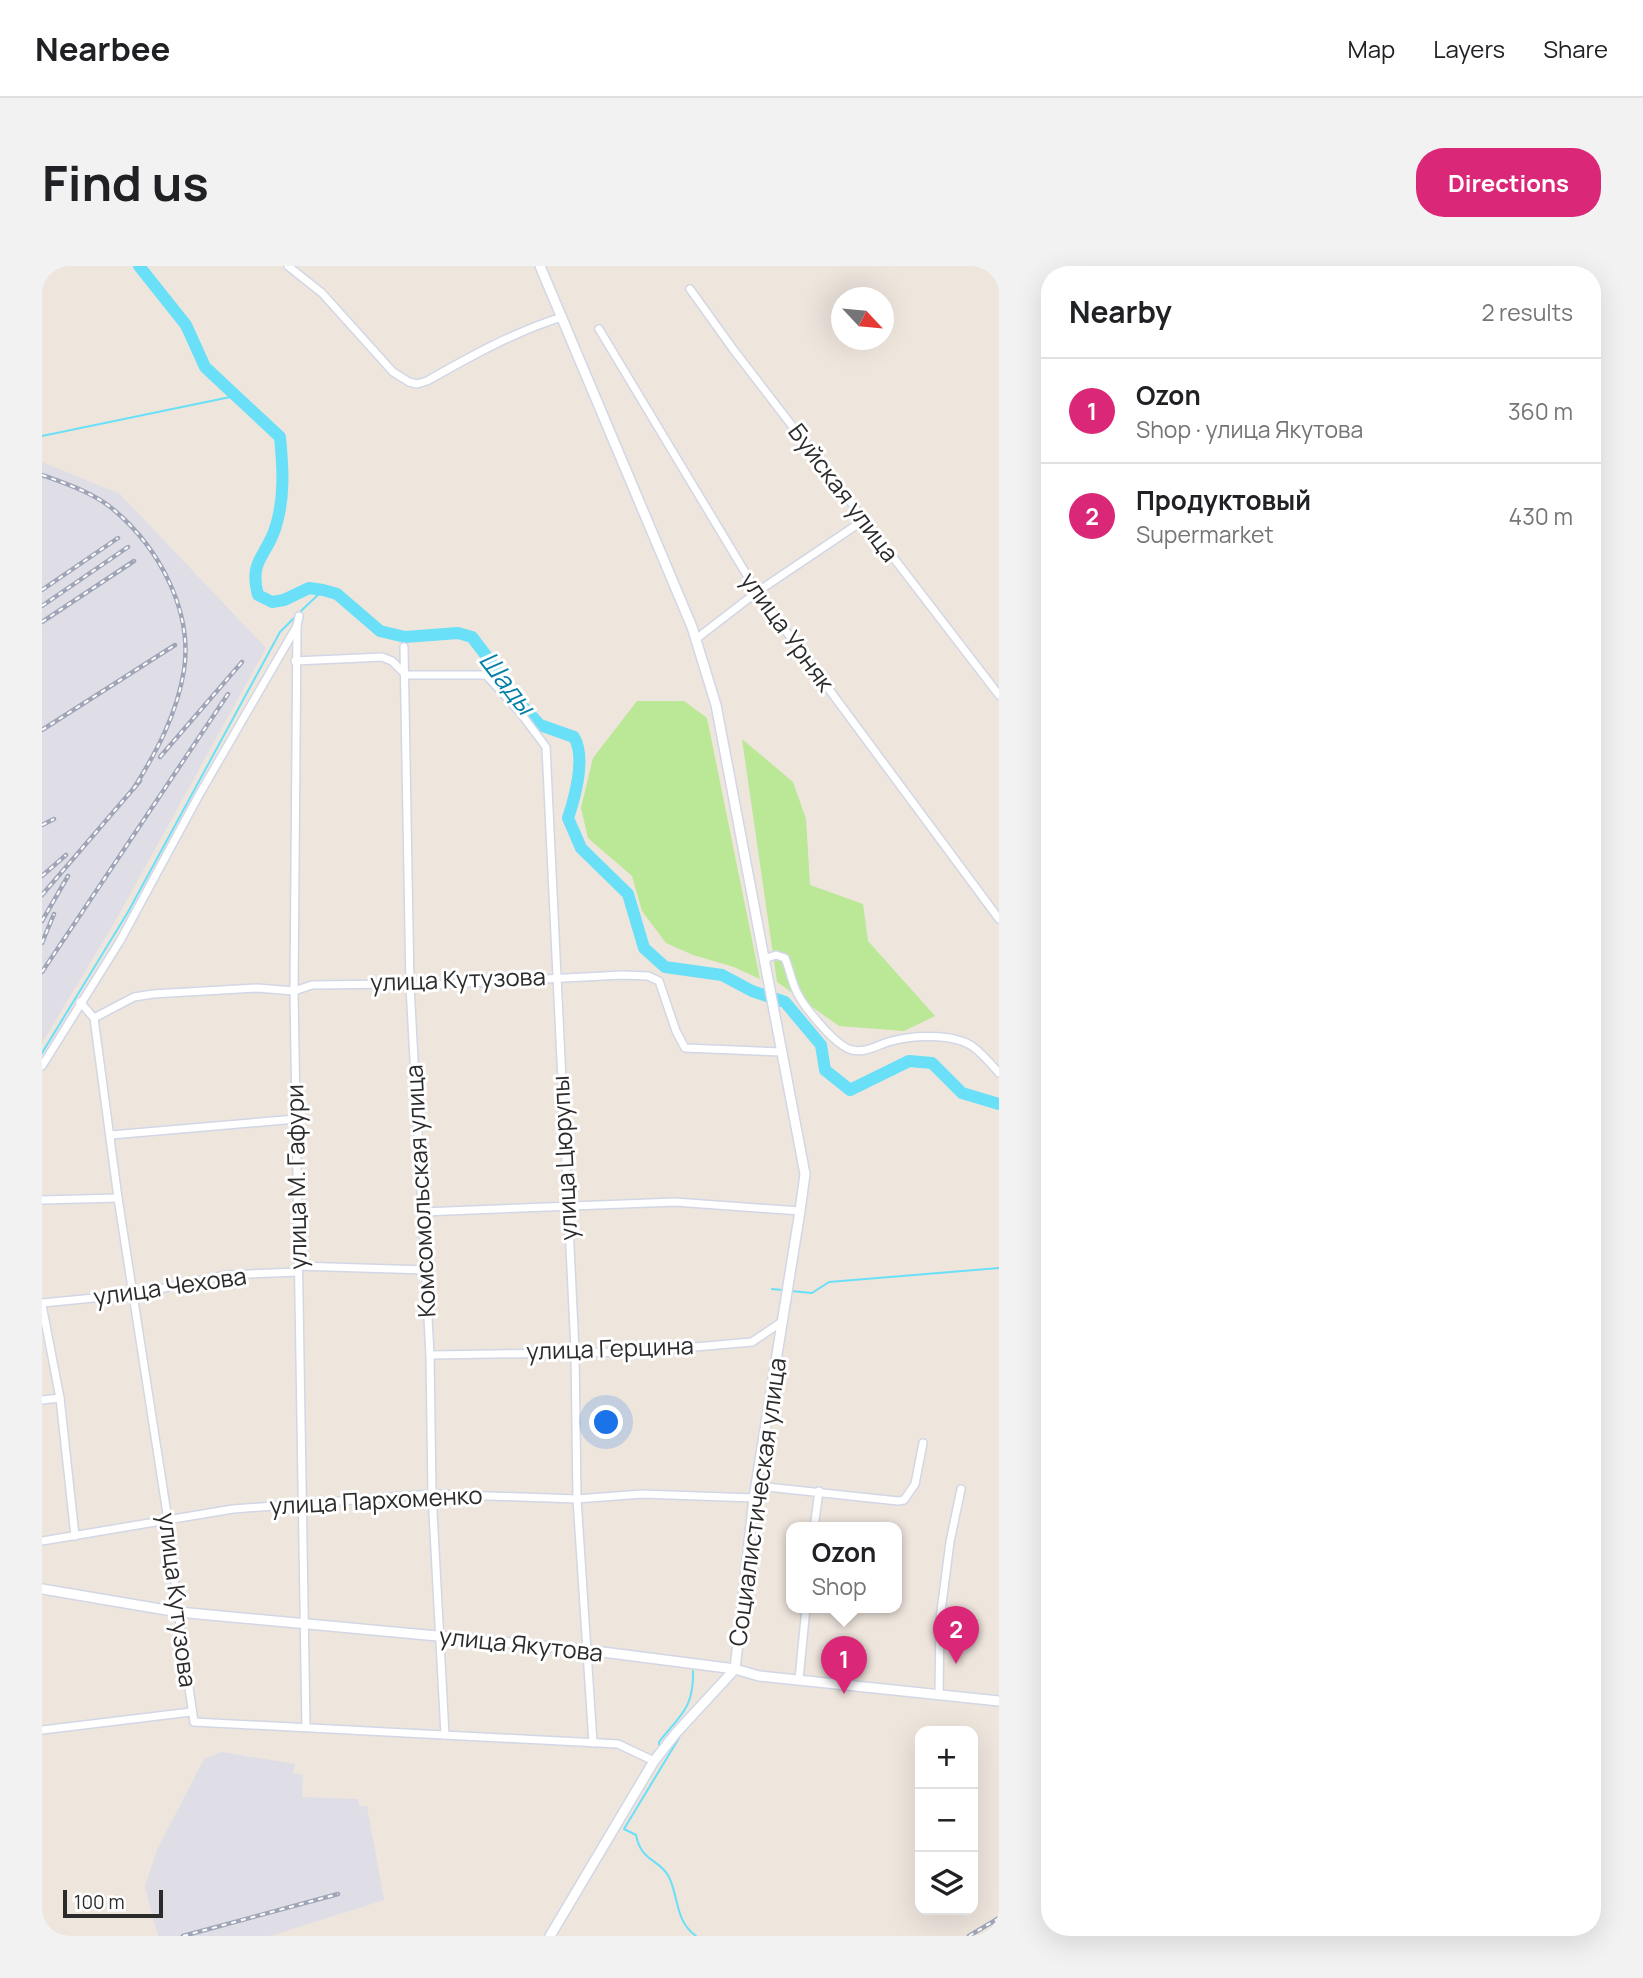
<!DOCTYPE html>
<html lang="en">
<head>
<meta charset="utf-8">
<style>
  :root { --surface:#fff; --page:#f2f2f2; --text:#202124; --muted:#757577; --line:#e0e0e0; --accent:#db2777 }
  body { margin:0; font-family:Manrope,sans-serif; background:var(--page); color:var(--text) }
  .controls { position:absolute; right:21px; bottom:21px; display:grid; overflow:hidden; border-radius:14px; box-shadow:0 7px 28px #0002 }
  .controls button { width:63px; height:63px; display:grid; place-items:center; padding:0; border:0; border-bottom:2px solid var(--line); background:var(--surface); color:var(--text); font:35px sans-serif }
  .compass { position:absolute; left:789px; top:21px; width:63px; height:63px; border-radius:50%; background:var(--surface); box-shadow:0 7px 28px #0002; rotate:116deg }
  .scale { position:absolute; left:21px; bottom:18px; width:100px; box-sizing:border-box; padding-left:7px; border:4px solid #2b2b2b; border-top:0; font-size:19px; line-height:24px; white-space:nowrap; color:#2b2b2b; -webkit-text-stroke:5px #fff; paint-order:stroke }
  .you { position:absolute; left:565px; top:1157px; width:24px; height:24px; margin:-18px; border:5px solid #fff; border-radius:50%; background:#1a73e8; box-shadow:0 0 0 10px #1a73e833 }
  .badge { display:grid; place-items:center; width:46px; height:46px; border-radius:50%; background:var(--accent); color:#fff; font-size:23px; font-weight:700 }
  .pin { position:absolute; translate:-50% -58px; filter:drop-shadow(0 2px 4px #0008) }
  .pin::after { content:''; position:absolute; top:37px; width:24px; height:21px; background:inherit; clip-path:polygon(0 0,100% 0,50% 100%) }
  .popup { position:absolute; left:744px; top:1256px; width:116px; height:91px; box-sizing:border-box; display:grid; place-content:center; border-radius:14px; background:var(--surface); filter:drop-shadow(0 2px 5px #0005); font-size:23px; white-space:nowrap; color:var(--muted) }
  .popup b { font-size:26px; color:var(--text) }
  .popup::after { content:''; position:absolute; left:50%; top:100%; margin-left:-14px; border:14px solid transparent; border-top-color:var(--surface) }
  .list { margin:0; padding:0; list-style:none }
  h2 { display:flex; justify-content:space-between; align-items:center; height:91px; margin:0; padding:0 28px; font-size:30px }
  h2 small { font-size:23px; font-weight:400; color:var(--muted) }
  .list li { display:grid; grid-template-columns:46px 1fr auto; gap:21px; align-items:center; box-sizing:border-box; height:105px; padding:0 28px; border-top:2px solid var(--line) }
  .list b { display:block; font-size:26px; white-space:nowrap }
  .list p { margin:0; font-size:23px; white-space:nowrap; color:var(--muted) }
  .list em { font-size:23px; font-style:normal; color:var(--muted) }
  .icon { flex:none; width:38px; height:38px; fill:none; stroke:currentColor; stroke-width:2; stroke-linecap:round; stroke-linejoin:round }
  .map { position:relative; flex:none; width:957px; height:1670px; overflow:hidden; border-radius:28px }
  header { display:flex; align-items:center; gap:42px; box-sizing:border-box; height:98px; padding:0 35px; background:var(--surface); border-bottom:2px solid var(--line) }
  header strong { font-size:33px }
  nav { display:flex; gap:38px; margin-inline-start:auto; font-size:24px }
  .intro { display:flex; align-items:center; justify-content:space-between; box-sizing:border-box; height:168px; padding:0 42px }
  h1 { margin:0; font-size:49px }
  .button { padding:18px 32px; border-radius:28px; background:var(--accent); color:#fff; font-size:24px; font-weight:700 }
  main { display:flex; gap:42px; padding:0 42px }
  aside { flex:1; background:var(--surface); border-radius:28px; box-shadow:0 7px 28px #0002 }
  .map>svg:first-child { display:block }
</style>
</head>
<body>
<header>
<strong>Nearbee</strong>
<nav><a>Map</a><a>Layers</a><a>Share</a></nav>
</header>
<div class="intro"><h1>Find us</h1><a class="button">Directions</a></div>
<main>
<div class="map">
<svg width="957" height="1670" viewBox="0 0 957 1670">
  <rect width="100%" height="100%" fill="#eee5dd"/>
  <!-- industrial -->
  <g fill="#dfdee6">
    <path d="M0,196L78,228L224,382L75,652L0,777Z"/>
    <path d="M179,1486L253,1498L251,1507L261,1509L260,1531L316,1533L317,1540H325L342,1634L228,1670H116L103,1621L115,1584L162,1493Z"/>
  </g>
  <!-- green -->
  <g fill="#bae896">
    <path d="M595,435H642L665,452L718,713L692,701L651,689L624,677L600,645L590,610L546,572L539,542L551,492Z"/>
    <path d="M700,473L751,516L764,553L768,619L821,638L826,675L893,750L862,765L797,760L735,716Z"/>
  </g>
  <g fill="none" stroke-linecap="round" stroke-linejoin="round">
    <!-- stream -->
    <g stroke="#69e0f7" stroke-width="2">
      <path d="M0,170L193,130"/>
      <path d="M258,346L281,324"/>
      <path d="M0,787L86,646L238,366L254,350"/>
      <path d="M730,1023L740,1024"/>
      <path d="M749,1025L770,1027L787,1016L957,1002"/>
      <path d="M637,1472L582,1563L594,1569C599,1596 618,1593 627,1611C637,1632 633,1655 654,1670"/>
      <path d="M617,1479V1476C638,1449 652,1443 651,1405"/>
    </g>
    <!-- river -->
    <path stroke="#69e0f7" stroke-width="12" d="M97,0L144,59L163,101L238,171C241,202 243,233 233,263C223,292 207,295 216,329L230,336L242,334L267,322L281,324L295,328L338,365L363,371L416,367L430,371L452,400L460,418L498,459L532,471C544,491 533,531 526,552L539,582L586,628L602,682L623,701L680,709L710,725L743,736L779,779L783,804L808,824L867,795L890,797L920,827L957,838"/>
    <defs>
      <g id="minor">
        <path d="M246,0L280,27L351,106L367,116L375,118L385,115C429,90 472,66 520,51"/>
        <path d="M648,23L691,83L957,429"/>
        <path d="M557,63L715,326L957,653"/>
        <path d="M255,360L252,725L264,1461"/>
        <path d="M654,373L715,326L822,254"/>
        <path d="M362,381L368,720L388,1089L390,1228L403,1469"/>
        <path d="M253,395L340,391L350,395L364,409H444L477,445L504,481L533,1085L535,1233L551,1477"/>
        <path d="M722,693L734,689L743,692C747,702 749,712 753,722C759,738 793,780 810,784C823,787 834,780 846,776C869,769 910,767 930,780C940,787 949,798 957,807"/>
        <path d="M38,736L52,752L76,932L126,1254L136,1346L152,1456L576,1478L612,1495"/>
        <path d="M52,752L92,731L111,728L215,722L252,725L270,719L354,718L368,720L580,709L606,710L617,715L634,765L643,782L740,786"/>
        <path d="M0,800L78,675L157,529L241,384L255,360L257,350"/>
        <path d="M69,869L254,853"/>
        <path d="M0,934L76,932"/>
        <path d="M380,946L633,936L758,945"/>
        <path d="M256,1000L383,1004"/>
        <path d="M0,1037L93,1028L185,1009L256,1006"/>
        <path d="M0,1039L18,1132L33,1270"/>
        <path d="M388,1089L596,1086L710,1076L741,1055"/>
        <path d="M0,1134L18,1132"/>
        <path d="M715,1220L856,1235L862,1234L873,1218L881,1177"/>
        <path d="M772,1262L777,1225"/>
        <path d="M0,1275L191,1243L390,1228L535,1233L600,1228L712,1232"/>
        <path d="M757,1413L764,1342"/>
        <path d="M897,1428L898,1353L908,1276L919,1223"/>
        <path d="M0,1464L149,1446"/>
        <path d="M950,1670L957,1655"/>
      </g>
      <g id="tertiary">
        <path d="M498,0L650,361L674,439L763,908L758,945L712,1232L693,1403L634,1467L612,1495L508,1670"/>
        <path d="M0,1323L136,1346L545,1384L693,1403L717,1410L957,1435"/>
      </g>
    </defs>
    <!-- minor casing -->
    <use href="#minor" stroke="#d2d7e5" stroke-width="10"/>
    <!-- tertiary casing -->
    <use href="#tertiary" stroke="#d2d7e5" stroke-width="12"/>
    <!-- minor -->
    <use href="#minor" stroke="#fff" stroke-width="7"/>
    <!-- tertiary -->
    <use href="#tertiary" stroke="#fff" stroke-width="9"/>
    <defs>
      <g id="rail">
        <path d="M0,209C25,218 52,227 72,244C117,282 151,345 142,404C135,448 115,485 92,522"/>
        <path d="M0,324L76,272"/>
        <path d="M0,340L86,281"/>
        <path d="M0,356L92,295"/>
        <path d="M0,464L133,379"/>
        <path d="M118,491L200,396"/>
        <path d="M0,559L12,553"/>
        <path d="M0,610L24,589"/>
        <path d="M0,629L98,515"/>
        <path d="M0,655L26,610"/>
        <path d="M0,677L12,648"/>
        <path d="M0,706L186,428"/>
        <path d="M141,1670L296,1628"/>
        <path d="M927,1670L957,1652"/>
      </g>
    </defs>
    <!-- rail casing -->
    <use href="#rail" stroke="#9fa5b7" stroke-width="4.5"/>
    <!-- rail -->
    <use href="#rail" stroke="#fff" stroke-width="2" stroke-dasharray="5" stroke-linecap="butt"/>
  </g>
  <g text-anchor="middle" stroke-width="6" stroke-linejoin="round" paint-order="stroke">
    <!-- street labels -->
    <g font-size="24" fill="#2b2b2b" stroke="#fff">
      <text transform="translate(801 227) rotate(53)" y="8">Буйская улица</text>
      <text transform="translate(745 366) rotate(54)" y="8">улица Урняк</text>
      <text transform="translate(416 714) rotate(-2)" y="8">улица Кутузова</text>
      <text transform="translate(523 892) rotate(-93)" y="8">улица Цюрупы</text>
      <text transform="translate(255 911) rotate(-91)" y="8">улица М. Гафури</text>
      <text transform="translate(379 925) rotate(-93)" y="8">Комсомольская улица</text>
      <text transform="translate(128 1021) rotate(-8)" y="8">улица Чехова</text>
      <text transform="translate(568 1083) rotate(-2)" y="8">улица Герцина</text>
      <text transform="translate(334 1235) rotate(-3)" y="8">улица Пархоменко</text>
      <text transform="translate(716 1236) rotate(-82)" y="8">Социалистическая улица</text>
      <text transform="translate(135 1334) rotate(83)" y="8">улица Кутузова</text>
      <text transform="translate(479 1379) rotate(6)" y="8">улица Якутова</text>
    </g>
    <!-- water labels -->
    <g font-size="26" font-style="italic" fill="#047fa6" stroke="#fff">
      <text transform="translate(465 417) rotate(52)" y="9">Шады</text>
    </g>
  </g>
</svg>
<div class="controls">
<button>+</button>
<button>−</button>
<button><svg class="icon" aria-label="layers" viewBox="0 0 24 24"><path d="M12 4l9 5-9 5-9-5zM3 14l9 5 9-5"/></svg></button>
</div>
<svg class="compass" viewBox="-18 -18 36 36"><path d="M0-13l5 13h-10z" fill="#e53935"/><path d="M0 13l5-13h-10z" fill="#757577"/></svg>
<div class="scale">100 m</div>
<div class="you"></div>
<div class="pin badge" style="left:802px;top:1428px">1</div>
<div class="popup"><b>Ozon</b>Shop</div>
<div class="pin badge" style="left:914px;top:1398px">2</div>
</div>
<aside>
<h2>Nearby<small>2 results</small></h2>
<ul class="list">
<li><span class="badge">1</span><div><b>Ozon</b><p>Shop · улица Якутова</p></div><em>360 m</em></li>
<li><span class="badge">2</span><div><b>Продуктовый</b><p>Supermarket</p></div><em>430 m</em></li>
</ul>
</aside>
</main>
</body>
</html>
